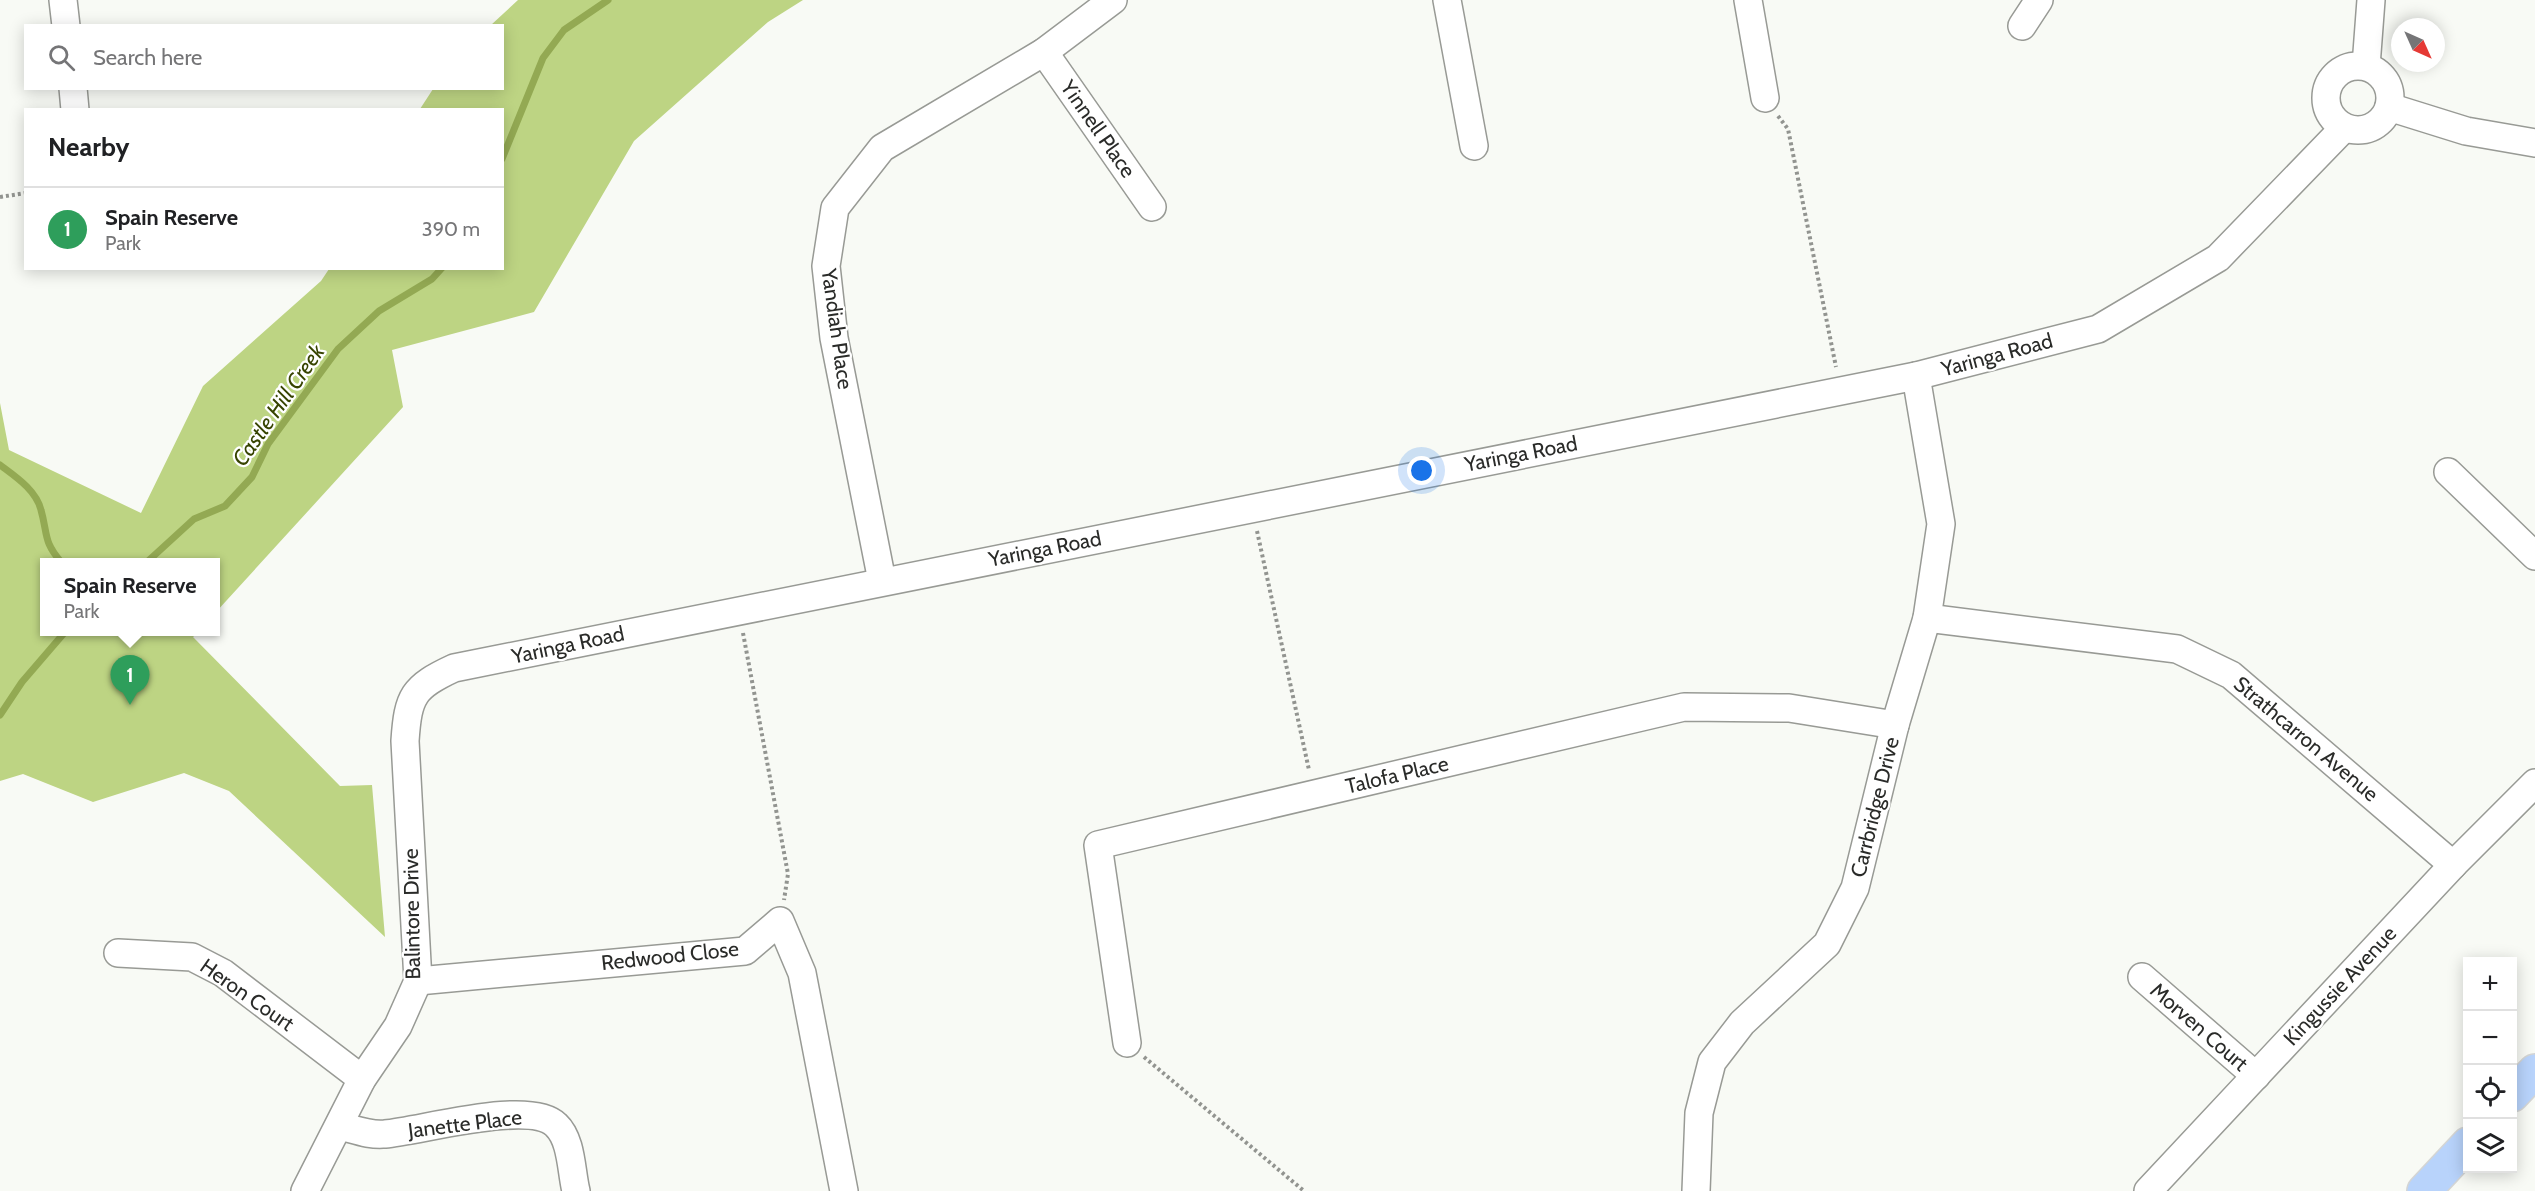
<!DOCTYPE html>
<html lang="en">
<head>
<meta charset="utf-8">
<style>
  :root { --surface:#fff; --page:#f6f6f6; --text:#202124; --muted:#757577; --line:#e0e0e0; --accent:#1a73e8 }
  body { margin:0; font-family:Cabin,sans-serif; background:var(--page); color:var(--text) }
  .controls { position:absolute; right:18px; bottom:18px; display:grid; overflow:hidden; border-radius:0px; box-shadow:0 3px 15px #0003 }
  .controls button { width:54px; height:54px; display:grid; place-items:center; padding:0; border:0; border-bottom:2px solid var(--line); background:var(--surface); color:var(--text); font:30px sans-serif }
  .compass { position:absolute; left:2391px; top:18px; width:54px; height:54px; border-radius:50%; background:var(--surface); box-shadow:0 3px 15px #0003; rotate:135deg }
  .you { position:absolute; left:1422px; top:471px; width:21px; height:21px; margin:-15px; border:4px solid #fff; border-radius:50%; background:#1a73e8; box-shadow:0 0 0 9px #1a73e833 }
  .badge { display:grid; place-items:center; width:39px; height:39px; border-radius:50%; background:var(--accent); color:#fff; font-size:20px; font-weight:700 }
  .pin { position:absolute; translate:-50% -50px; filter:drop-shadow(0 2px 3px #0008) }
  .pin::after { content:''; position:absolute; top:32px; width:21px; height:18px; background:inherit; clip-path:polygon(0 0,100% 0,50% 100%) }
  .popup { position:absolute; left:40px; top:558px; width:180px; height:78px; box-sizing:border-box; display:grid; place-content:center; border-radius:0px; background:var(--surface); filter:drop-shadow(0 2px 4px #0005); font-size:20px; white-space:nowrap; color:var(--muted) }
  .popup b { font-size:22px; color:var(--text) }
  .popup::after { content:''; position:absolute; left:50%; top:100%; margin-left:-12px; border:12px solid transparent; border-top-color:var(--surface) }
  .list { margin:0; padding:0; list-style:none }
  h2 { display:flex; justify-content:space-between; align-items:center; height:78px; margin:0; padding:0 24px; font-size:26px }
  h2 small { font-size:20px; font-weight:400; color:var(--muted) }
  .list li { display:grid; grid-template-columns:39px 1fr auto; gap:18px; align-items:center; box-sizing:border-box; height:84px; padding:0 24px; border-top:2px solid var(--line) }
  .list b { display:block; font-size:22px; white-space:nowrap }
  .list p { margin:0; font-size:20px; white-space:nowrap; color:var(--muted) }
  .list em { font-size:20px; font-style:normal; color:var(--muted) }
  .icon { flex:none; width:33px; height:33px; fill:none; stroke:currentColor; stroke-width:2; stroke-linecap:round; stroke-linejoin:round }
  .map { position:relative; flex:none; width:2535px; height:1191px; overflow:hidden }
  .search { position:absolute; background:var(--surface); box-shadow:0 3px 15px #0003; left:24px; top:24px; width:480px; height:66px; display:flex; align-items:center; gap:15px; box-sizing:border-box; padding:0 21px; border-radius:0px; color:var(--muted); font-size:22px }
  .panel { position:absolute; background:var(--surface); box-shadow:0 3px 15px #0003; left:24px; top:108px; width:480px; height:162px; border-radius:0px }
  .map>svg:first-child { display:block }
</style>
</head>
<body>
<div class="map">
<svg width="2535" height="1191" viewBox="0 0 2535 1191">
  <rect width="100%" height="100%" fill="#f8faf5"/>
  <!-- green -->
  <path fill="#bdd483" d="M518,0H803L768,22L634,141L534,312L392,350L403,407L216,612V562H45V632H198L193,637L340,786L372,785L385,937L229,791L184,773L93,802L23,774L0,781V403L9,450L141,513L203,386L321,281L329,269L502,268V110L420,109L433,89L502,88V26L491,25Z"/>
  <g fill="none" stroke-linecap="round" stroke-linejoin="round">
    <!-- stream -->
    <g stroke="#93a953" stroke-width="7">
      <path d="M502,159L543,58L564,30L608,0"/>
      <path d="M0,465C16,477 36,490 41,510C48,535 43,541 61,562"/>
      <path d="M147,562L194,519L225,506L252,477L268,444L338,349L379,311L432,279L442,268"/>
      <path d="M0,715L22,682L65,632"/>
    </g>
    <defs>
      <g id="minor">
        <path d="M63,0L66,26"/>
        <path d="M1447,0L1474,146"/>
        <path d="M1748,0L1765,98"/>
        <path d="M2022,26L2039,0"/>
        <path d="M1044,52L1152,207"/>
        <circle cx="2358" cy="98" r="32"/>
        <path d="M2366,66L2371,0"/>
        <path d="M73,88L75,110"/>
        <path d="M2389,107L2466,131L2535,143"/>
        <path d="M2448,472L2535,556"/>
        <path d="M882,581L834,338L826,266L835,208L882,148L1044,52L1113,0"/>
        <path d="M1927,618L2177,649L2231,675L2453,865"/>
        <path d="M118,953L192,957L223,973L362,1079"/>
        <path d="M2142,977L2256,1076"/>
        <path d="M418,981L745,951L780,921L802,973L844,1191"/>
        <path d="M1127,1043L1098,845L1684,707L1789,708L1895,725"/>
        <path d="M340,1126C353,1129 371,1136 385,1134C421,1131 530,1099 556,1125C572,1140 571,1171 576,1191"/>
        <path d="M305,1191L362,1079L398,1026L418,981L405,741C408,696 413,687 454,668L1916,376L2098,329L2218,258L2343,129"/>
        <path d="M1696,1191L1699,1113L1712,1062L1742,1023L1827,944L1855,888L1895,725L1927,618L1941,524L1916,376"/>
        <path d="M2148,1191L2453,865L2535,783"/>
      </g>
      <g id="major">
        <path d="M2512,1095L2535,1071"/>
        <path d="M2424,1191L2468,1144"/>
      </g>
    </defs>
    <!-- minor casing -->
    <use href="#minor" stroke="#989a95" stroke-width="30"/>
    <!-- major casing -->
    <use href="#major" stroke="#d4d5d4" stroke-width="36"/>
    <!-- path -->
    <g stroke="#929490" stroke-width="4" stroke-dasharray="3 3" stroke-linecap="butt">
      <path d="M1778,116L1788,129L1836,367"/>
      <path d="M0,197L26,193"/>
      <path d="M1257,531L1309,770"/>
      <path d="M743,633L788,874L784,900"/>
      <path d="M1144,1057L1304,1191"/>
    </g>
    <!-- minor -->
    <use href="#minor" stroke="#fff" stroke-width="27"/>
    <!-- major -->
    <use href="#major" stroke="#b8d3fb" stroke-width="33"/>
  </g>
  <g text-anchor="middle" stroke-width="4.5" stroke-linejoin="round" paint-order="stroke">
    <!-- street labels -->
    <g font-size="21" fill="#2a2b29" stroke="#fff">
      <text transform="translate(1098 129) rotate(55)" y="7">Yinnell Place</text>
      <text transform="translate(837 329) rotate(82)" y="7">Yandiah Place</text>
      <text transform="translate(1997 355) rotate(-15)" y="7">Yaringa Road</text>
      <text transform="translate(1521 454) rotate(-11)" y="7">Yaringa Road</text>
      <text transform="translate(1045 549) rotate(-11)" y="7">Yaringa Road</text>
      <text transform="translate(568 645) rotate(-12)" y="7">Yaringa Road</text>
      <text transform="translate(2306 739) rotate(40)" y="7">Strathcarron Avenue</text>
      <text transform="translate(1397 775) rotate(-13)" y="7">Talofa Place</text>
      <text transform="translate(1875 807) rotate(-76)" y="7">Carrbridge Drive</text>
      <text transform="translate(412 914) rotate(-91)" y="7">Balintore Drive</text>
      <text transform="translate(670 956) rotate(-6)" y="7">Redwood Close</text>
      <text transform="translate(2340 986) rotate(-47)" y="7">Kingussie Avenue</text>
      <text transform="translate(247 995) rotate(35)" y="7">Heron Court</text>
      <text transform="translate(2199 1027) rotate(41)" y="7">Morven Court</text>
      <text transform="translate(465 1124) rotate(-7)" y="7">Janette Place</text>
    </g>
    <!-- water labels -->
    <g font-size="22" font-style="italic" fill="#374401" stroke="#fff">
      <text transform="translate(278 405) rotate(-55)" y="8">Castle Hill Creek</text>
    </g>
  </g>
</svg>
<div class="controls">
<button>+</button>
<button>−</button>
<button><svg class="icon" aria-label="locate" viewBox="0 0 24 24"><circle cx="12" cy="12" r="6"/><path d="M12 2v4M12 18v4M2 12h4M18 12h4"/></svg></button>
<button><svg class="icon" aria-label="layers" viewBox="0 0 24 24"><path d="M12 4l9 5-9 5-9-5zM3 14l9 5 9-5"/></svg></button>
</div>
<svg class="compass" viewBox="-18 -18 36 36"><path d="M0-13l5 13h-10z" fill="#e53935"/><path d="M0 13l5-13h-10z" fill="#757577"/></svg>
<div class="you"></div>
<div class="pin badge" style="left:130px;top:705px;background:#2e9e5b">1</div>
<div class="popup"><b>Spain Reserve</b>Park</div>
<div class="search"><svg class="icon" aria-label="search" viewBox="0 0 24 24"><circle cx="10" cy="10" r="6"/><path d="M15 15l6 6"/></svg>Search here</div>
<section class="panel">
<h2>Nearby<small></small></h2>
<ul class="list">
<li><span class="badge" style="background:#2e9e5b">1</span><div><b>Spain Reserve</b><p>Park</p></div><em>390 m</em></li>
</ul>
</section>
</div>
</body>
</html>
